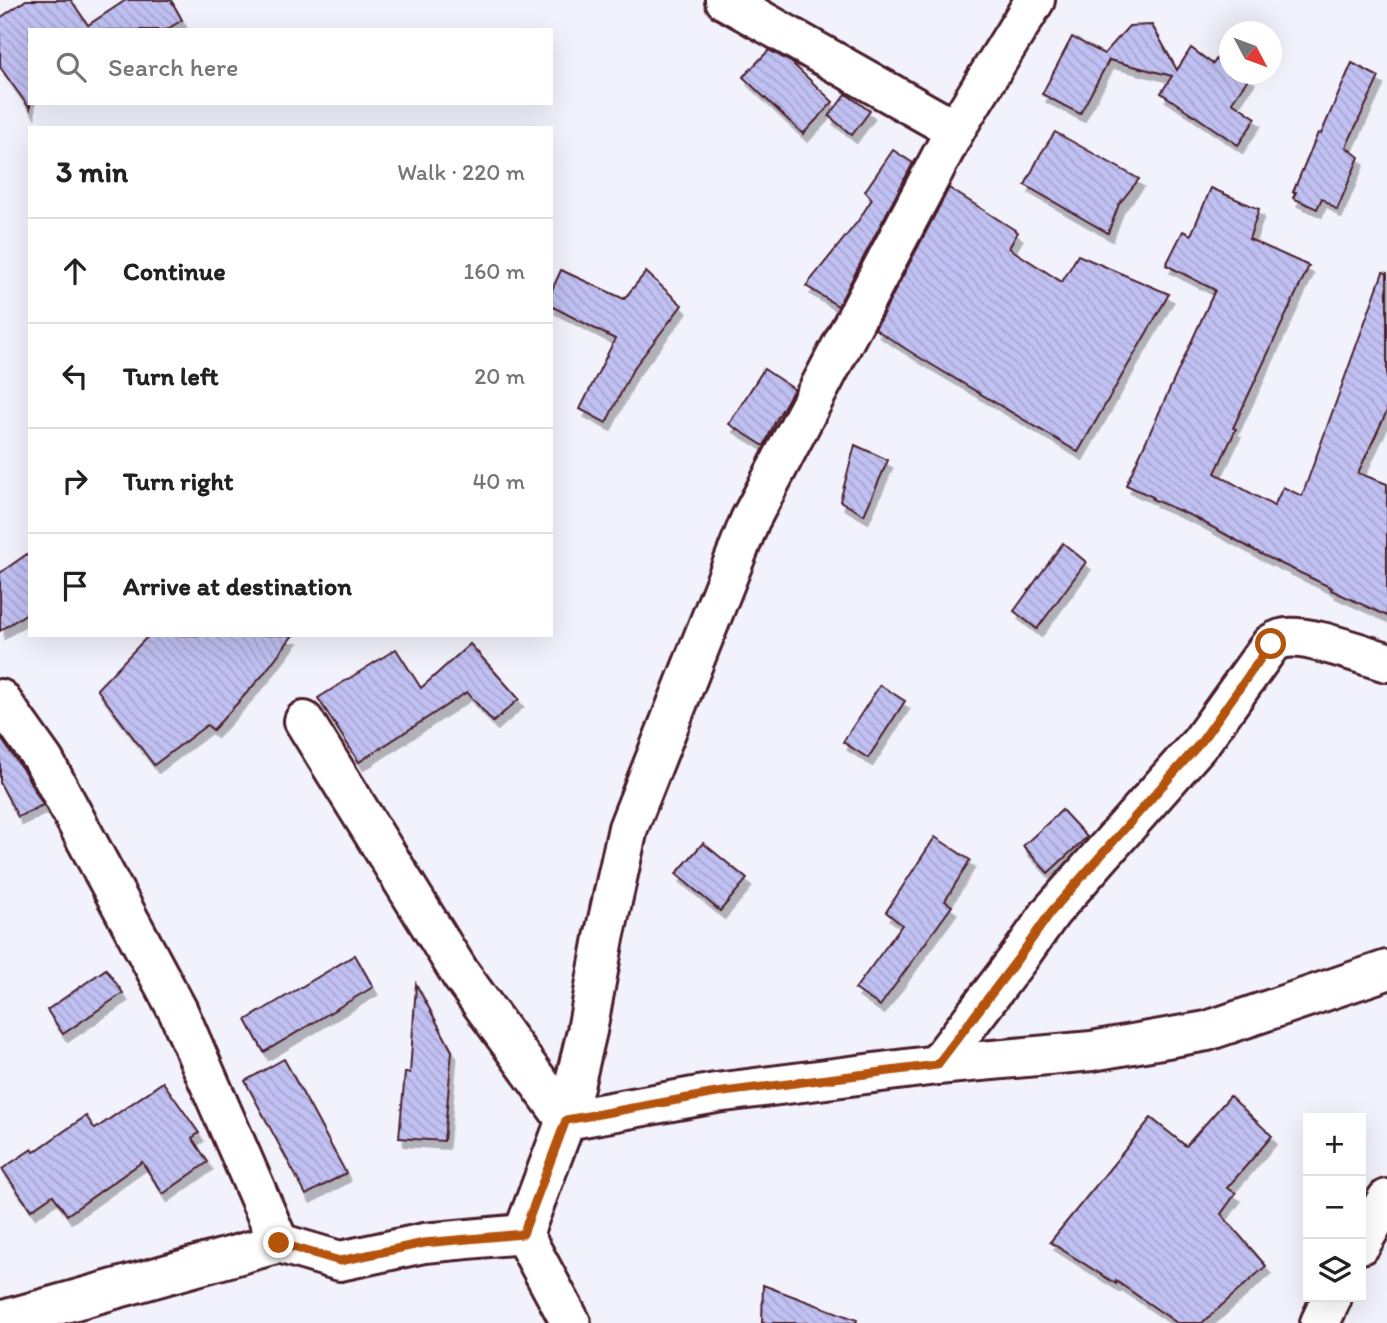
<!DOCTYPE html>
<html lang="en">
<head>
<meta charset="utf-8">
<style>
  :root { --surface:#fff; --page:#f2f2f2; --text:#222; --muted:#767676; --line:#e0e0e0 }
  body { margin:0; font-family:Itim,sans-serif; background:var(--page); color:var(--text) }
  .controls { position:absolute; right:21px; bottom:21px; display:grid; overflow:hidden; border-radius:0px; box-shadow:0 7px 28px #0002 }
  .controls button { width:63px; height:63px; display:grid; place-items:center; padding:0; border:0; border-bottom:2px solid var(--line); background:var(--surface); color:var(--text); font:35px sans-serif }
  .compass { position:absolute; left:1219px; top:21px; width:63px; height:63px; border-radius:50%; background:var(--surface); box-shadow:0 7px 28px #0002; rotate:131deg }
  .stop { position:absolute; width:21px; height:21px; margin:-16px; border:5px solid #b45309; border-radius:50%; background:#fff }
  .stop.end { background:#b45309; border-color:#fff; box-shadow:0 2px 7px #0008 }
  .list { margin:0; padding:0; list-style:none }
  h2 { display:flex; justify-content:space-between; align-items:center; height:91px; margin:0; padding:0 28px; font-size:30px }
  h2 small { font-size:23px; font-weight:400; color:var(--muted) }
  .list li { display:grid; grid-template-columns:46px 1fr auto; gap:21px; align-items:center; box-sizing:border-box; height:105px; padding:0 28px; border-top:2px solid var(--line) }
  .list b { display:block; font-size:26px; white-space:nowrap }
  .list em { font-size:23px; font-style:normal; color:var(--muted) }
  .icon { flex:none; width:38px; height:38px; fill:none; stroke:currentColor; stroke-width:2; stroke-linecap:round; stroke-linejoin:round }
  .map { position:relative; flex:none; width:1387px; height:1323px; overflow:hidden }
  .search { position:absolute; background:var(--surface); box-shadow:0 7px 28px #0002; left:28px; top:28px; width:525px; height:77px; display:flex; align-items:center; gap:18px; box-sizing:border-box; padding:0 24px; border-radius:0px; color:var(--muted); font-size:26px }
  .panel { position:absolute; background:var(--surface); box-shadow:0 7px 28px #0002; left:28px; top:126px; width:525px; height:511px; border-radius:0px }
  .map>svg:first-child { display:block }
</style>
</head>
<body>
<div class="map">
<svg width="1387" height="1323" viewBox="0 0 1387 1323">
  <defs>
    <pattern id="building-back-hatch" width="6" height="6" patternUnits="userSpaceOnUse" patternTransform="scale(1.75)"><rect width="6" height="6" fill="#c0c0f2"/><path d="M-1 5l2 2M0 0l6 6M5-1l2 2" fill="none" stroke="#a6a5d0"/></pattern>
    <filter id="shadow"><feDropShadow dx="4.5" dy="8" stdDeviation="0" flood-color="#0004"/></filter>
  </defs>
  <rect width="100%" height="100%" fill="#f2f2fc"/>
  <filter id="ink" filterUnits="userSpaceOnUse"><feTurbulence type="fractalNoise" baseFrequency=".0143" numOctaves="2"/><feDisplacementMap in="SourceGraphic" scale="14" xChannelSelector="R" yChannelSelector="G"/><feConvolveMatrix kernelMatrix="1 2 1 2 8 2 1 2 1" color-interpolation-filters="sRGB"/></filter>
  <g filter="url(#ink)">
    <!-- building -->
    <g fill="url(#building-back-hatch)" stroke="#4a1f2b" stroke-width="2" filter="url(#shadow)">
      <path d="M26,0H71L88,25L126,0H171L182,20L166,30H30V109L0,67V18Z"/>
      <path d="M1152,25L1177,70L1191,48L1213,64L1219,55L1229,63V74H1246L1250,76L1232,102L1256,118L1238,145L1161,93L1172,76L1109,60L1080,114L1042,94L1072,37L1104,54L1129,26Z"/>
      <path d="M769,50L791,62L833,102L803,134L743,77Z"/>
      <path d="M1352,63L1379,77L1346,147L1359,157L1337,210L1322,198L1317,209L1293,198L1296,192H1293L1318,133L1321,134Z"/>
      <path d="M846,94L870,111L852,135L829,116Z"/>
      <path d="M1055,132L1139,179L1119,204L1108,233L1025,185L1040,155Z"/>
      <path d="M893,150L913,163L838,306L806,286L858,221L872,199L865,191Z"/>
      <path d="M949,188L1018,232L1009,248L1062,282L1078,255L1169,294L1078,452L917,356L875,329Z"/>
      <path d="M1211,188L1259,209L1249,239L1309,266L1233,428L1236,429L1215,473L1274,506L1283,487L1302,496L1383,272L1387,273V411L1358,473L1387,484V616L1331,590L1332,588L1263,555L1194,517L1152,499L1153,497L1126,485L1215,290L1166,265L1183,231L1191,235Z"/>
      <path d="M561,270L624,299L646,272L682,305L633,369L606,423L580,409L615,339L551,306V292Z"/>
      <path d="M764,369L794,389L775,422L764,446L729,424Z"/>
      <path d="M855,445L888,460L864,515L840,501Z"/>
      <path d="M1063,543L1086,562L1037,629L1014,611Z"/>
      <path d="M30,552V611L0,631V573Z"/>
      <path d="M149,635H293L262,676L213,730L207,725L154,765L97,689Z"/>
      <path d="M470,644L519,699L493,722L467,692L359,762L318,698L396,649L421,688Z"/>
      <path d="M880,685L905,701L868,758L843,742Z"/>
      <path d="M0,737L25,773L43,805L18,817L0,783Z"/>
      <path d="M1062,810L1087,837L1048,873L1023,846Z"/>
      <path d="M935,837L970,860L945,901L952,906L880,1006L855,989L902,925L886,912Z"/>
      <path d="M703,843L747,879L720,911L676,874Z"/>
      <path d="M355,955L373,987L264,1052L246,1020Z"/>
      <path d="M106,969L123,993L63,1034L47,1010Z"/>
      <path d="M416,984L452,1051L444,1141L399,1138L405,1073H410Z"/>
      <path d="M284,1059L346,1173L306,1195L245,1081Z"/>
      <path d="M163,1082L199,1133L192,1138L208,1162L163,1194L142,1162L67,1215L53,1195L31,1210L2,1169L32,1149L34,1152L86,1116L95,1129Z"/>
      <path d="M1230,1096L1272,1136L1227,1188L1236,1193L1221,1214L1266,1266L1202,1323H1177L1116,1281V1284L1050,1242L1151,1118L1186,1146Z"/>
      <path d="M763,1285L857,1320L856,1323H762Z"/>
    </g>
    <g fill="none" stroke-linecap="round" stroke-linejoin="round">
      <defs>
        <g id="minor">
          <path d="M725,0L955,130"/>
          <path d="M0,699L44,761L178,1011L279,1243"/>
          <path d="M304,721L461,975L566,1120L716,1093L937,1065L1092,1051L1207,1031L1387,970"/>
          <path d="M937,1065L1017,960L1051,912L1201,742L1271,644C1274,642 1278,640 1281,639C1304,632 1363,655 1387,662"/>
          <path d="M1361,1244L1387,1199"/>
          <path d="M0,1321L279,1243L340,1261L424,1243L523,1234"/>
          <path d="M571,1323L523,1234L566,1120L587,1031L604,938L628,828L750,520L955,130L1035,0"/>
          <path d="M1320,1323L1332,1297"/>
        </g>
      </defs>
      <!-- minor casing -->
      <use href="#minor" stroke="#4a1f2b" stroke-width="44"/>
      <!-- minor -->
      <use href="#minor" stroke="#fff" stroke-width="38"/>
    </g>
  </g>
  <g fill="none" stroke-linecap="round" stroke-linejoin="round" filter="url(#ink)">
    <!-- route -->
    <path stroke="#b45309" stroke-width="9" d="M279,1243L340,1261L424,1243L523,1234L566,1120L716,1093L937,1065L1017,960L1051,912L1201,742L1271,644"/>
  </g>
</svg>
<div class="controls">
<button>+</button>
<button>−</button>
<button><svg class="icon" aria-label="layers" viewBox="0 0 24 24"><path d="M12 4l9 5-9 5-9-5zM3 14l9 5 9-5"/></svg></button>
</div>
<svg class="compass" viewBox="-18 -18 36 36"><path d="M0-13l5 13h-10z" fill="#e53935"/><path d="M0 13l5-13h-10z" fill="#767676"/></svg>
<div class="stop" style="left:1271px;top:644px"></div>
<div class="stop end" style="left:279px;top:1243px"></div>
<div class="search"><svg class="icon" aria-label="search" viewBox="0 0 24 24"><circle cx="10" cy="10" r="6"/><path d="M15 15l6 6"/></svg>Search here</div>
<section class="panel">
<h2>3 min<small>Walk · 220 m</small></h2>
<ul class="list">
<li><svg class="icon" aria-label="ahead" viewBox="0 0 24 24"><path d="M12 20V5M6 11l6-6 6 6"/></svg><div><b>Continue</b></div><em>160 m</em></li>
<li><svg class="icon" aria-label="left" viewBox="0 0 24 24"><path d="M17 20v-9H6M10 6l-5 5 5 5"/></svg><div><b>Turn left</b></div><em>20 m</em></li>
<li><svg class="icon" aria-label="right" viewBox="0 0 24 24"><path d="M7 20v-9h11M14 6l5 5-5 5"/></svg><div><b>Turn right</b></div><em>40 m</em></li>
<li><svg class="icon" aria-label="arrive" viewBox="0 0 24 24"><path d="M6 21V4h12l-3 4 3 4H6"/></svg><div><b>Arrive at destination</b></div></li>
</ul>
</section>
</div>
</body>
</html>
